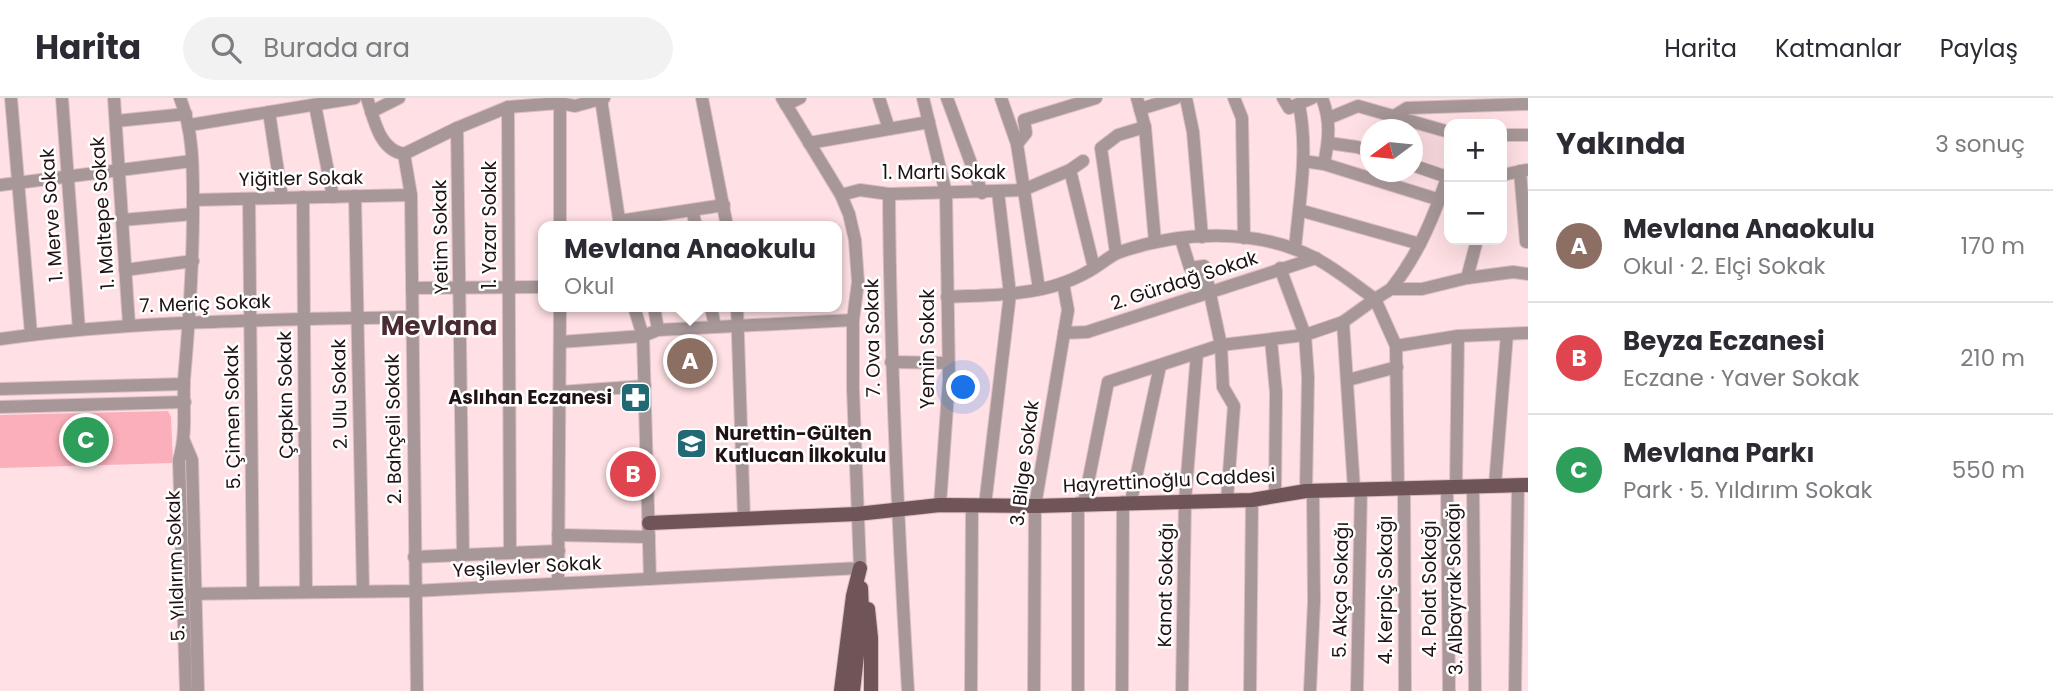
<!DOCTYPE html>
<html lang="tr">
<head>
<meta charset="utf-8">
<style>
  :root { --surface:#fff; --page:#f2f2f3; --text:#2b2b33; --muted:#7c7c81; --line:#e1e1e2; --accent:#206975 }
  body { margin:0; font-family:Poppins,sans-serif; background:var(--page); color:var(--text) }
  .controls { position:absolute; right:21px; top:21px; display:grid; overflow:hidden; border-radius:14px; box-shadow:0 7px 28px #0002 }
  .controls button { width:63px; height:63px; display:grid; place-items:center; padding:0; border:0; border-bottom:2px solid var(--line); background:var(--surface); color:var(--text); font:35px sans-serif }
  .compass { position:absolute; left:1360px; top:21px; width:63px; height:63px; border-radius:50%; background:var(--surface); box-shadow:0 7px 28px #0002; rotate:255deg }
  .you { position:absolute; left:964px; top:290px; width:24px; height:24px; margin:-18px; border:5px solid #fff; border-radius:50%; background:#1a73e8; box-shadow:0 0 0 10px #1a73e833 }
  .badge { display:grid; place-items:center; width:46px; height:46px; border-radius:50%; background:var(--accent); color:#fff; font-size:23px; font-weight:700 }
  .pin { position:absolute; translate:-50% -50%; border:4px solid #fff; box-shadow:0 2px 7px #0006 }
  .popup { position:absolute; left:538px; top:123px; width:304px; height:91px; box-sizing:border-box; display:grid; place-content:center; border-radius:14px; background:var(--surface); filter:drop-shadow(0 2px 5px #0005); font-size:23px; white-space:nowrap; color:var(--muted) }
  .popup b { font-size:26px; color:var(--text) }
  .popup::after { content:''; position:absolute; left:50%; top:100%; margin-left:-14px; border:14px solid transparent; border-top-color:var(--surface) }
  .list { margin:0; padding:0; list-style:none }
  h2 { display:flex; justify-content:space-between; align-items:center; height:91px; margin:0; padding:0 28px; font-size:30px }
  h2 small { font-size:23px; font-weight:400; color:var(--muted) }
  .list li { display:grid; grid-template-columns:46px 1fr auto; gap:21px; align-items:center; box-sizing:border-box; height:112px; padding:0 28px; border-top:2px solid var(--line) }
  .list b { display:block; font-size:26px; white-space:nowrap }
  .list p { margin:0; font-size:23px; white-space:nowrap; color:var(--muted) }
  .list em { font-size:23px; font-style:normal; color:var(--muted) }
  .icon { flex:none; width:38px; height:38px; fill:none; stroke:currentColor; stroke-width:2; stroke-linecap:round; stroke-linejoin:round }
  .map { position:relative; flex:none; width:1528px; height:593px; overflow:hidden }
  header { display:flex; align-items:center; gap:42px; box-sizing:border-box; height:98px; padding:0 35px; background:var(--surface); border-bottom:2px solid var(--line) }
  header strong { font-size:33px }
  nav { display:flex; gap:38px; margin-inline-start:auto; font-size:24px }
  .search { width:490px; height:63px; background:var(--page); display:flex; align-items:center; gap:18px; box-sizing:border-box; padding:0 24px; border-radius:38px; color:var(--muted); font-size:26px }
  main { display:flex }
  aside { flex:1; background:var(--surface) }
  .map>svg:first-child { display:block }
</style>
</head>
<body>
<header>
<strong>Harita</strong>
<div class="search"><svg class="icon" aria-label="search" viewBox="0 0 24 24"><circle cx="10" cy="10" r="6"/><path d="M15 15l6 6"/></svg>Burada ara</div>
<nav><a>Harita</a><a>Katmanlar</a><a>Paylaş</a></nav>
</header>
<main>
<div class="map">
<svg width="1528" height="593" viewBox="0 0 1528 593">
  <rect width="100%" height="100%" fill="#ffe0e4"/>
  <!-- green -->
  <path fill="#faafba" d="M168,313L171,319L173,365L0,370V317Z"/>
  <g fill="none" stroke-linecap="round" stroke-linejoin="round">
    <defs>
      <g id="minor">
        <path d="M11,0L31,236"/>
        <path d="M62,0L79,232"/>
        <path d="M114,0L129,227"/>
        <path d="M180,0C194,35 193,73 193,111C193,168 189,225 184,282C183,310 187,335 179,362L186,593"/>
        <path d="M367,0C374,21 379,52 404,56L411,97L417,593"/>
        <path d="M558,0L560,5V128"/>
        <path d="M702,0L727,128"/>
        <path d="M879,0L889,31"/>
        <path d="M923,0L946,95L949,281L940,407"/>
        <path d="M947,0L982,95"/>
        <path d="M1001,0L1017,46L1039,191"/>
        <path d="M1137,0L1145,29L1155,144"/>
        <path d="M1186,0L1193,34L1202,139"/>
        <path d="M1234,0L1242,20L1244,140"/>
        <path d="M1283,0L1289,10L1312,0"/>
        <path d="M1322,0C1331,23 1329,41 1324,66"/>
        <path d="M601,1L620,128"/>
        <path d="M315,7L333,99"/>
        <path d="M786,7L800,0"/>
        <path d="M508,9L510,455"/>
        <path d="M1140,11L1176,0"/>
        <path d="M269,14L282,100"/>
        <path d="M371,14L399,0"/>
        <path d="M1394,18L1407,10L1528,6"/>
        <path d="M1329,20L1358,8L1449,34"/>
        <path d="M116,23L186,16"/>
        <path d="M190,27L355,0"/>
        <path d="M457,30L463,457"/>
        <path d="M1502,37H1528"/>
        <path d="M809,45L929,24"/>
        <path d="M1329,45L1357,49L1370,53"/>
        <path d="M1017,46L1026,35L1024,22L1096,0"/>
        <path d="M404,56L457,30L508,9L560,5L575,8L604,0"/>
        <path d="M1303,63L1324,66L1440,102"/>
        <path d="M1412,67L1447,79"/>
        <path d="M1070,72L1094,170"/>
        <path d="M1520,73L1526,144"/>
        <path d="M1502,77L1526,72"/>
        <path d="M0,87L192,63"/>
        <path d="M889,96C890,262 898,427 908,593"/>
        <path d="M841,97L860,92L889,96L1023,92L1070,72L1083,63"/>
        <path d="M355,98L363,493"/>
        <path d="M303,99L306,494"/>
        <path d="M249,101L253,495"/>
        <path d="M193,102L411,97"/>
        <path d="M692,112L696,128"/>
        <path d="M1299,112L1420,146"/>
        <path d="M122,122L193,116"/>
        <path d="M619,123L724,107"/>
        <path d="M1181,141L1190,170L1204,168L1221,247L1223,289L1234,308L1227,402"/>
        <path d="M1295,151C1299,104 1309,54 1299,7"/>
        <path d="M1116,155L1101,50L1118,37L1145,29"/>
        <path d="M1280,170L1305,237L1308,279L1306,393"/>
        <path d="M125,172L193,163"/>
        <path d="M1467,180L1477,142"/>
        <path d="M412,190L543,189"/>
        <path d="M1391,191C1419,156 1435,116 1449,74"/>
        <path d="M947,199C985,197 1027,198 1063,185C1074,181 1087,175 1097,168C1104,164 1111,157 1120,154C1180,133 1255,130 1313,159C1335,170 1355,187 1375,201L1391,191H1422L1467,180L1513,174L1528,176"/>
        <path d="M634,209L643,238L650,481"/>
        <path d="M654,209L658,232"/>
        <path d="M711,209L715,229"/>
        <path d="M737,209L744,420"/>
        <path d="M1343,224L1354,391"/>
        <path d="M1064,235L1087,234L1316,160"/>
        <path d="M0,241C136,222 274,222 412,219"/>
        <path d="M1271,242L1276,294L1275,398"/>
        <path d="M560,244L643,238L658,232L853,222"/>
        <path d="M1396,248L1458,238L1528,235"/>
        <path d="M891,264L948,265"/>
        <path d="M1348,282L1397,269"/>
        <path d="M0,291L184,286"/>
        <path d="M560,294L645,288"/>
        <path d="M0,309L185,304"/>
        <path d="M184,343L192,362L198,593"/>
        <path d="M1495,387L1507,236"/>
        <path d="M1456,388L1458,238"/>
        <path d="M1473,388L1475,593"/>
        <path d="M1447,389L1449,593"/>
        <path d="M1404,391L1405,593"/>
        <path d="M1131,403L1160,268"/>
        <path d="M1078,405V593"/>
        <path d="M1084,405L1108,284L1221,247L1305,237L1343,224L1375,201L1396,248L1398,391"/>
        <path d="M985,407L1010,196L998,94"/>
        <path d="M558,437L649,439"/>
        <path d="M414,459L559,453"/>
        <path d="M558,485L560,209"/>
        <path d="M184,496L414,493L860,470L853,291V222L858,184L855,142L849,116L841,97L782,0"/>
        <path d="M971,593L972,407"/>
        <path d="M1034,593L1035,408L1068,212L1063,185"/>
        <path d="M1122,593L1123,404"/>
        <path d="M1182,593L1185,403L1197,255"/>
        <path d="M1250,593L1252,402"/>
        <path d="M1310,593L1314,503L1313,393"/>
        <path d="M1357,593L1361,391"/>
        <path d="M1515,593L1518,387"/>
      </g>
      <g id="major">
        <path d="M649,425L857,416L940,407L1035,408L1252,402L1306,393L1528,387"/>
        <path d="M868,511L871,540V593"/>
        <path d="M841,593L853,498L860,470"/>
        <path d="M853,593L862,513L861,490"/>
      </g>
    </defs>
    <!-- minor casing -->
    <use href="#minor" stroke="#dbbfc3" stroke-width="14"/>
    <!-- major casing -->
    <use href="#major" stroke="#dbbfc3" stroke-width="16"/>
    <!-- minor -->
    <use href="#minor" stroke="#a79799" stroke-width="12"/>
    <!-- major -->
    <use href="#major" stroke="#6f5458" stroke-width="14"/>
  </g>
  <!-- icons -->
  <defs>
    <symbol id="pharmacy-square" viewBox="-11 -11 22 22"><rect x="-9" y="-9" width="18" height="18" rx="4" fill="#206975" stroke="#fff"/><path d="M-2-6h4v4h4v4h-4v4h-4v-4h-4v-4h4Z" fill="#fff"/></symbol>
    <symbol id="school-square" viewBox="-11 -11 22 22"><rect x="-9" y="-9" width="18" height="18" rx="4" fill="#206975" stroke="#fff"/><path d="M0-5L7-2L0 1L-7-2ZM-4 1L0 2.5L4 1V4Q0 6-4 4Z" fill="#fff"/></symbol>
  </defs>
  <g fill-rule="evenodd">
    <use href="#pharmacy-square" x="618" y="282" width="35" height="35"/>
    <use href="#school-square" x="674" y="328" width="35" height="35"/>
  </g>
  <g text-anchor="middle" stroke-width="5" stroke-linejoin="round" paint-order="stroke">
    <!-- street labels -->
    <g font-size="19" fill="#1f1214" stroke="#fff">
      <text x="944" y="81">1. Martı Sokak</text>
      <text transform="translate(301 80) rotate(-1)" y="7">Yiğitler Sokak</text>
      <text transform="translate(102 115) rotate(-94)" y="7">1. Maltepe Sokak</text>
      <text transform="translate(51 117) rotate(-94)" y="7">1. Merve Sokak</text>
      <text transform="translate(489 127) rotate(-90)" y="7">1. Yazar Sokak</text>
      <text transform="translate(440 139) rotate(-91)" y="7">Yetim Sokak</text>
      <text transform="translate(1184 182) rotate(-18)" y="7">2. Gürdağ Sokak</text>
      <text transform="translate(205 205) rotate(-2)" y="7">7. Meriç Sokak</text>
      <text transform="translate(872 240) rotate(-91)" y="7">7. Ova Sokak</text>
      <text transform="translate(927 251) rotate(-90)" y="7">Yemin Sokak</text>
      <text transform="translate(339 296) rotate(-91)" y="7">2. Ulu Sokak</text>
      <text transform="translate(285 297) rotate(-91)" y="7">Çapkın Sokak</text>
      <text transform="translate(232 319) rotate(-91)" y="7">5. Çimen Sokak</text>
      <text transform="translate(393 331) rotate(-91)" y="7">2. Bahçeli Sokak</text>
      <text transform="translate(1024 365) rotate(-83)" y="7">3. Bilge Sokak</text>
      <text transform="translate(1169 382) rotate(-3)" y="7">Hayrettinoğlu Caddesi</text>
      <text transform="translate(175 468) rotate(-92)" y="7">5. Yıldırım Sokak</text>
      <text transform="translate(527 468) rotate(-3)" y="7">Yeşilevler Sokak</text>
      <text transform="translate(1165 487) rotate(-89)" y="7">Kanat Sokağı</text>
      <text transform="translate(1429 491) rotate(-90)" y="7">4. Polat Sokağı</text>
      <text transform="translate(1454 491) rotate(-91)" y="7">3. Albayrak Sokağı</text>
      <text transform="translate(1340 492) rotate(-89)" y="7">5. Akça Sokağı</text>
      <text transform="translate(1385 492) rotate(-90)" y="7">4. Kerpiç Sokağı</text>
    </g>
    <!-- poi labels -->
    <g font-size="19" font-weight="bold" fill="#1f1214" stroke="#fff" text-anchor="end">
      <text x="612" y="306">Aslıhan Eczanesi</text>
      <text x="715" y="342" text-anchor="start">Nurettin-Gülten<tspan x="715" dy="22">Kutlucan İlkokulu</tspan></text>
    </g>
    <!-- district labels -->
    <g font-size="26" font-weight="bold" fill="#492c31" stroke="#fff">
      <text x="439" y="237">Mevlana</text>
    </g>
  </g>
</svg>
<div class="controls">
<button>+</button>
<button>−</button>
</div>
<svg class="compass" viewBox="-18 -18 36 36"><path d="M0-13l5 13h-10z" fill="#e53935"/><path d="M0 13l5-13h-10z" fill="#7c7c81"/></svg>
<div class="you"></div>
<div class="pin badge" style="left:690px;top:263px;background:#8d6e63">A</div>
<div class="popup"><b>Mevlana Anaokulu</b>Okul</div>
<div class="pin badge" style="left:633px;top:376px;background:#e0444e">B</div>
<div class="pin badge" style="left:86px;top:342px;background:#2e9e5b">C</div>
</div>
<aside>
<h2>Yakında<small>3 sonuç</small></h2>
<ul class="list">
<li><span class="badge" style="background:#8d6e63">A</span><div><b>Mevlana Anaokulu</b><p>Okul · 2. Elçi Sokak</p></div><em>170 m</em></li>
<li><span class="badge" style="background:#e0444e">B</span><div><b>Beyza Eczanesi</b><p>Eczane · Yaver Sokak</p></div><em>210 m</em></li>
<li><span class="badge" style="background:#2e9e5b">C</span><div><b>Mevlana Parkı</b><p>Park · 5. Yıldırım Sokak</p></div><em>550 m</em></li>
</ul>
</aside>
</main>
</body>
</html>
